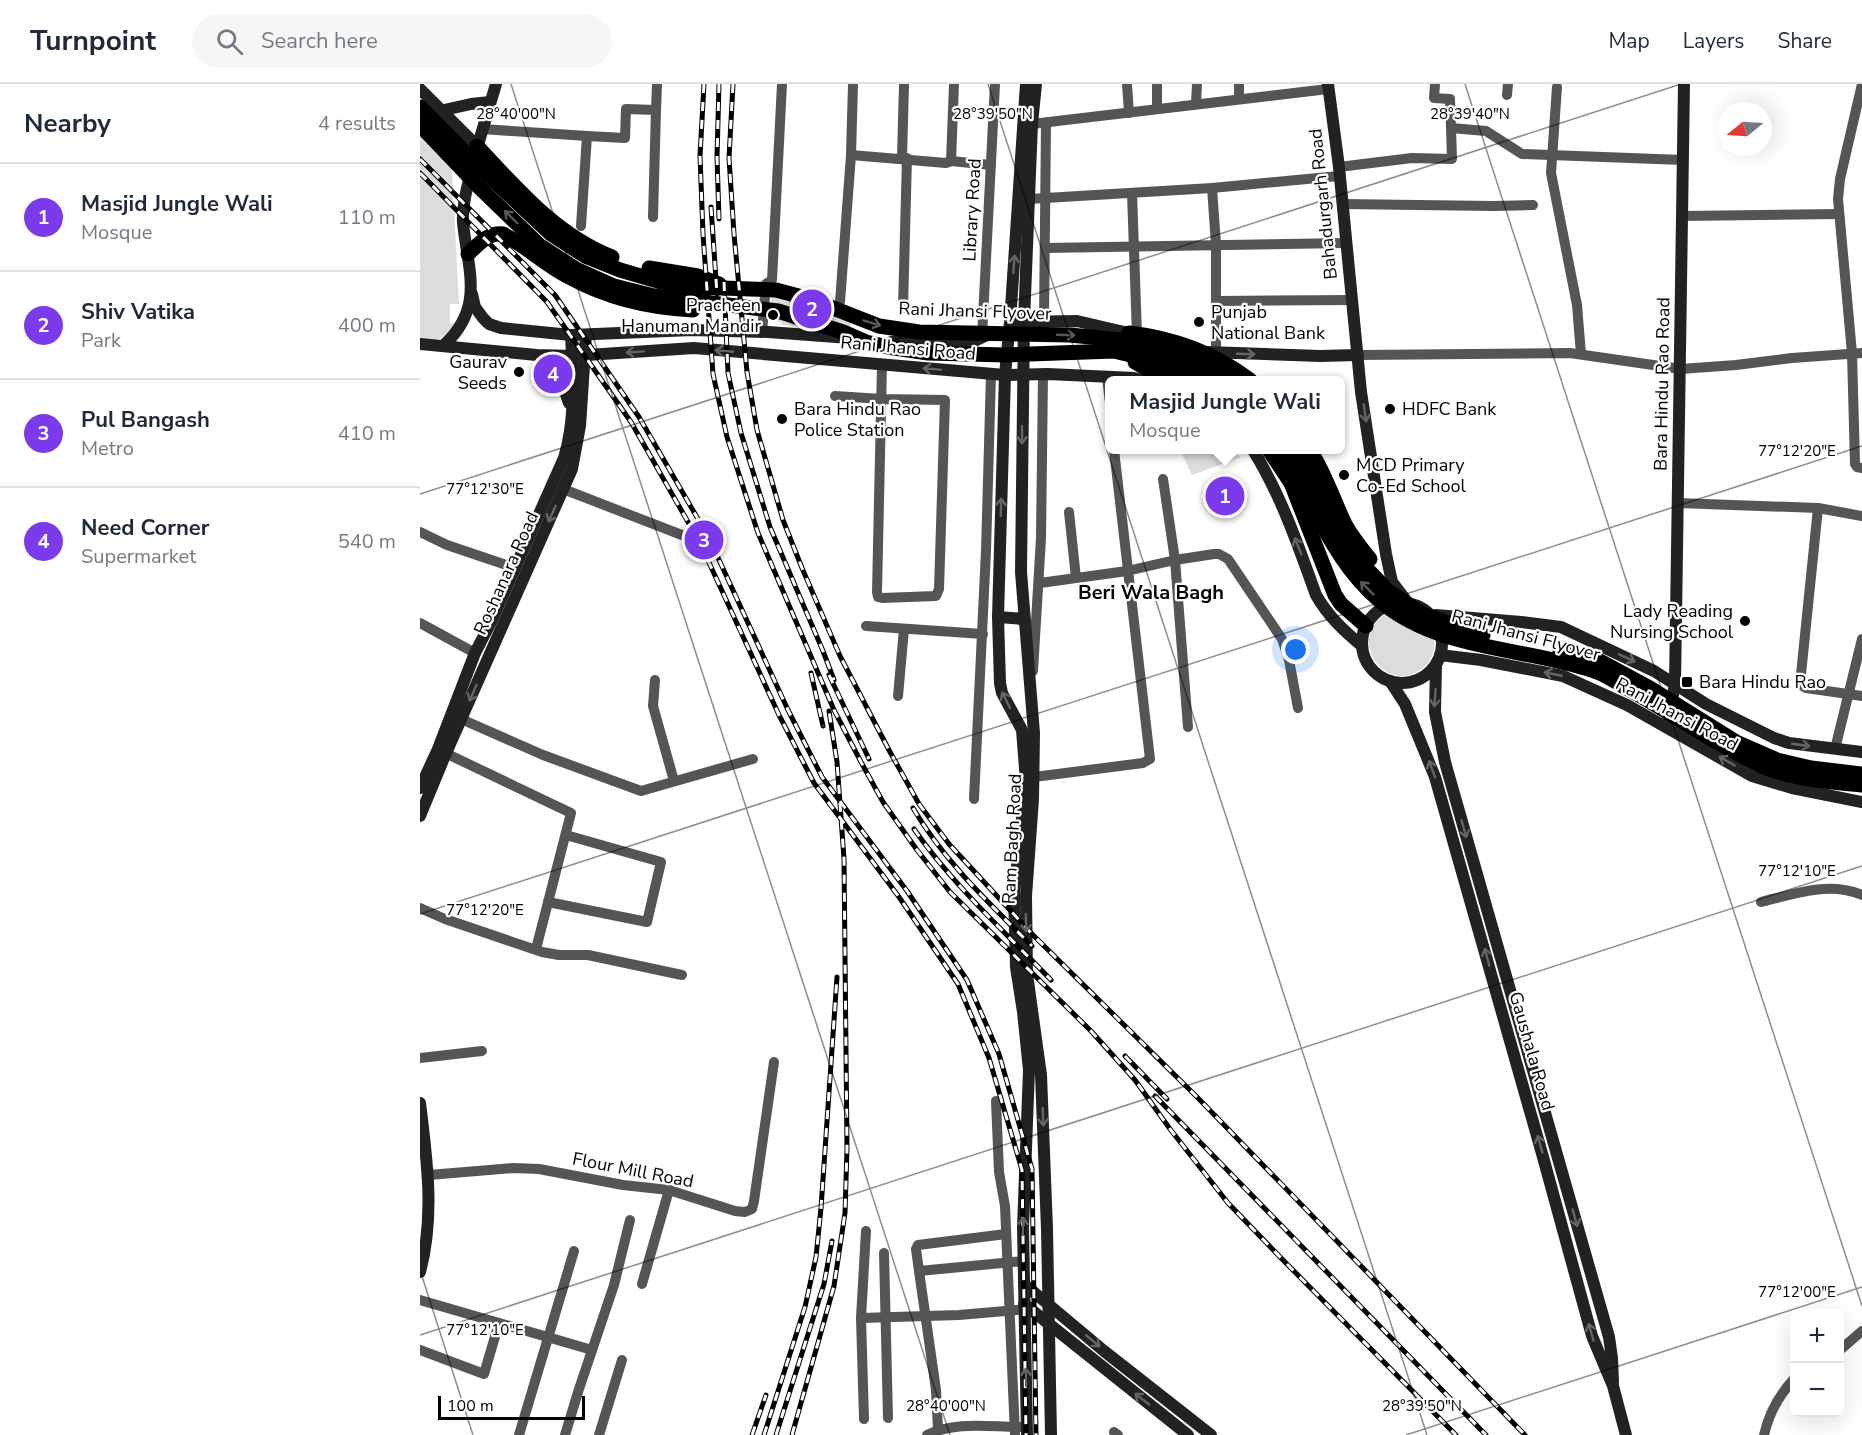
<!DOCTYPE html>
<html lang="en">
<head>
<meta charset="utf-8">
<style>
  :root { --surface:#fff; --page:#f6f6f7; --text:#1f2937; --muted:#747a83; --line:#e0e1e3; --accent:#7c3aed }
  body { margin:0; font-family:"Nunito Sans",sans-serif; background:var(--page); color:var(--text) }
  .controls { position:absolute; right:18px; bottom:18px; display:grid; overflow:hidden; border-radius:9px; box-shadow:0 6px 24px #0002 }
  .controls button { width:54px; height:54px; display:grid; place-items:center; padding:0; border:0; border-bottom:2px solid var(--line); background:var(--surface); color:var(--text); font:30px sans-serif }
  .compass { position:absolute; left:1298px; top:18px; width:54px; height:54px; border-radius:50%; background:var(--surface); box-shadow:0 6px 24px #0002; rotate:252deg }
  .scale { position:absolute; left:18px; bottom:15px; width:147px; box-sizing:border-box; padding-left:6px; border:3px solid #000; border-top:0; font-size:16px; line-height:21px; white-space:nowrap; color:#000; -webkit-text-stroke:4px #fff; paint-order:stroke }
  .you { position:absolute; left:876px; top:566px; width:21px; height:21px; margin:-15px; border:4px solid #fff; border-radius:50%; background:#1a73e8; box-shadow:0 0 0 9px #1a73e833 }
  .badge { display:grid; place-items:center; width:39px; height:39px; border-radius:50%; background:var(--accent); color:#fff; font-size:20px; font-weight:700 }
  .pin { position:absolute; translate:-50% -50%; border:3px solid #fff; box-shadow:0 2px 6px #0006 }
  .popup { position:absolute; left:685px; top:292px; width:240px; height:78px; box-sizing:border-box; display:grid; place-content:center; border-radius:9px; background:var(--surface); filter:drop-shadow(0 2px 4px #0005); font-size:20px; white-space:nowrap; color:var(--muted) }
  .popup b { font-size:22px; color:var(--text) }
  .popup::after { content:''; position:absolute; left:50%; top:100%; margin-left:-12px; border:12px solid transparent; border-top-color:var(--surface) }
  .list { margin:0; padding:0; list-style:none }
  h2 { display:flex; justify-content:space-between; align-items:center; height:78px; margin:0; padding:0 24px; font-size:26px }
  h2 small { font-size:20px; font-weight:400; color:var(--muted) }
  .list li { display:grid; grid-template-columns:39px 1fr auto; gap:18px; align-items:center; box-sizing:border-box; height:108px; padding:0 24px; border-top:2px solid var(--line) }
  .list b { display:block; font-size:22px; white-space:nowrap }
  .list p { margin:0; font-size:20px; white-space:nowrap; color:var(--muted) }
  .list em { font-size:20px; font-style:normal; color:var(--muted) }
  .icon { flex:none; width:33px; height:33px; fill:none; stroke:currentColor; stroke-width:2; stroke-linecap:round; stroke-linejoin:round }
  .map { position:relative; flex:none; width:1442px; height:1351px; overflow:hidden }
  header { display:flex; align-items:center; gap:36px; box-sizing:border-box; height:84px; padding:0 30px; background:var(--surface); border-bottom:2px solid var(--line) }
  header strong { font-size:28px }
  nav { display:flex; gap:33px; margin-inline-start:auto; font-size:21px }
  .search { width:420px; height:54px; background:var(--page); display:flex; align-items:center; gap:15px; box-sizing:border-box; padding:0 21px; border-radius:33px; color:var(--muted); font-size:22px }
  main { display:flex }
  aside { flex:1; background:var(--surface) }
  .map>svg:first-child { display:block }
</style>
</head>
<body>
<header>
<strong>Turnpoint</strong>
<div class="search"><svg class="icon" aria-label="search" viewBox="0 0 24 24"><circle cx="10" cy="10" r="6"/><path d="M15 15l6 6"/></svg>Search here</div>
<nav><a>Map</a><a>Layers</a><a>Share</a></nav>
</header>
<main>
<aside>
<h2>Nearby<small>4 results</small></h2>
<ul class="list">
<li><span class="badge">1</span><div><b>Masjid Jungle Wali</b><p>Mosque</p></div><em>110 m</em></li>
<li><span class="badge">2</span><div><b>Shiv Vatika</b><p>Park</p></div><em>400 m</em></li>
<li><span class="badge">3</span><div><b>Pul Bangash</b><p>Metro</p></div><em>410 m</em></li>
<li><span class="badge">4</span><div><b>Need Corner</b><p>Supermarket</p></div><em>540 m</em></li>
</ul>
</aside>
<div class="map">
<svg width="1442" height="1351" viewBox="0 0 1442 1351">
  <rect width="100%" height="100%" fill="#fff"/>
  <!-- green -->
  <g fill="#dcdcdc">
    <path d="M0,38L31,67L39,220H30V239H38C24,253 21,257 0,258Z"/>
    <path d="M353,199L432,228L430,247L361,241V238H358L359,222L351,221Z"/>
    <path d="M760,366H808L821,373L772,391Z"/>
    <path d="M969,528L1014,550C1016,563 1013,576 1003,584C965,614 923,551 969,528Z"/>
  </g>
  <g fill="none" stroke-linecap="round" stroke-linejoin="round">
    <!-- street -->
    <g stroke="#555" stroke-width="10">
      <path d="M707,0L709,29"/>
      <path d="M737,0V25"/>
      <path d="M819,0V15"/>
      <path d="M1015,0L1014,14L1030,15L1031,44"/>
      <path d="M1442,0L1420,95L1418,115L1432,269L1435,380L1437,383L1442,384"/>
      <path d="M1137,3L1131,89L1157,221L1161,270"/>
      <path d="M1087,11L1088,0"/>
      <path d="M776,20L777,0"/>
      <path d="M236,26L237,0"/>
      <path d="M612,40L908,5"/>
      <path d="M62,45L167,52L161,142"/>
      <path d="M167,52L205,54L206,25L236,26L233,133"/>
      <path d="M431,71L526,79L531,77L534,0"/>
      <path d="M482,74L484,0"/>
      <path d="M531,77L571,81"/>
      <path d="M919,83L992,74L1032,75L1031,44L1066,47L1102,70L1263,76"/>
      <path d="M792,104L796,160V269"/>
      <path d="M712,109L717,251"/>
      <path d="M609,115L792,104L919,92"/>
      <path d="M922,120L1073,122L1113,121"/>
      <path d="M1262,132L1419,130"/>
      <path d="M625,164L926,159"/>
      <path d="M797,217L932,216"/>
      <path d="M420,218L431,71L433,0"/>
      <path d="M483,224L487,74"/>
      <path d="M624,237L626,39"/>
      <path d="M342,248L346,200L352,196L362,0"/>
      <path d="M562,253L575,0"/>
      <path d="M938,271L1150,269L1261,285L1316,281L1372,274L1442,269"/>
      <path d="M687,293L690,319"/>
      <path d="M415,312L462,315L525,316L519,505L516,512L462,514L458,513L457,508L462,280"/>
      <path d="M743,395L755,476L768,643"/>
      <path d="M143,405L267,453"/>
      <path d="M1258,419L1398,424L1442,432"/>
      <path d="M1398,424L1380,600L1386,604L1442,612"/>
      <path d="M649,428L656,494"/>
      <path d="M0,448L27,461L95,484"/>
      <path d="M620,499L707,487L755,476L794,470H799L808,475L862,555L869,576L878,624"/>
      <path d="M0,539L55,569"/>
      <path d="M446,542L563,550"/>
      <path d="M613,587L621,454L623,291"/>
      <path d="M235,596L233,622L254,697"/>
      <path d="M478,612L484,545"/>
      <path d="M41,635L123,671L221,707L333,675"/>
      <path d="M1415,665L1442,555"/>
      <path d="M19,666L151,729L116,865"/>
      <path d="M614,693L723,679L730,675L694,366"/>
      <path d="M554,715L566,467L571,290"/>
      <path d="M128,818L227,838L241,778L146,751"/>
      <path d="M1341,818C1373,810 1409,797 1442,811"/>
      <path d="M0,824L25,835L122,868L139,871H168L262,891"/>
      <path d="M0,974L62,967"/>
      <path d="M576,1017L579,1088L585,1122L595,1351"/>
      <path d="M9,1091L93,1084L119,1085L203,1101L249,1106L315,1127L325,1128L332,1125L334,1117L354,978"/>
      <path d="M586,1150L498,1161L496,1165L499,1187L604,1177"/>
      <path d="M464,1169L468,1334"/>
      <path d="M499,1187L516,1306L518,1345"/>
      <path d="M222,1200L249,1106"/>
      <path d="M0,1216L172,1266"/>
      <path d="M441,1234L539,1231L597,1226"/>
      <path d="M0,1266L64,1290L79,1239"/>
      <path d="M1420,1266L1442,1247"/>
      <path d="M444,1335L441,1234L446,1147"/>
      <path d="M694,1348L698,1351"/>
      <path d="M99,1351L154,1167"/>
      <path d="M145,1351L159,1305L194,1201L210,1136"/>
      <path d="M179,1351L202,1276"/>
      <path d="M507,1351C535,1337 569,1343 601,1343"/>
      <path d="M1344,1351C1349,1329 1359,1311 1374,1295"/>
    </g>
    <!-- secondary -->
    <g stroke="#222" stroke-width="12">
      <path d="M606,0L590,238L585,291L578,533L580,599L582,609L602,646L606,697L594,810L596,883L603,928L609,986L603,1143L607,1351"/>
      <path d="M616,0L612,40L604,237L601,488L614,649L613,715L606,812L607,890L621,991L627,1145L631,1351"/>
      <path d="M908,0L919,83L941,308L966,470L972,498L985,515"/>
      <path d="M0,5L57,62"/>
      <path d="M15,28L51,20L70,18"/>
      <path d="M55,71L76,0"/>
      <path d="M52,210L55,223L63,234L69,240L81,244L151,251L272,246L348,248L430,254"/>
      <path d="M598,238L657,237L717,251"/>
      <path d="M471,258H552L569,250"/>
      <path d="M0,260L117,271L152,272L274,264L585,291L628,290L714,294L721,296"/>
      <path d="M24,261C65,223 48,187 43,139C42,122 47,104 51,88"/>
      <path d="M787,268L900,272L938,271"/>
      <path d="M121,273L136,281L149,319"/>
      <path d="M833,366C861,411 878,461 896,511C908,532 923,546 942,562"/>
      <circle cx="982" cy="559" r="40"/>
      <path d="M1016,531L1101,538L1141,543L1234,587L1286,620L1354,654L1369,659L1442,668"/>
      <path d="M578,533L604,535"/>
      <path d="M1020,571L1061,576L1143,592L1207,621L1332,692L1372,704L1442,718"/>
      <path d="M1016,580L1015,628L1025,678L1189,1253L1192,1274L1193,1298"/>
      <path d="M970,597L985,620L1015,693L1123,1073L1172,1252L1193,1302L1206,1351"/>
      <path d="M1247,643L1255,600L1264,0"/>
      <path d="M0,704L18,665L55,569L71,538L144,374C156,336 153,291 151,251"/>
      <path d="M0,732L26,669L152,385L160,342L166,251"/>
      <path d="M0,1019C7,1076 15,1132 0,1188"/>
      <path d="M604,1200L684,1267L791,1351"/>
      <path d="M604,1220L768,1351"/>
    </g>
    <!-- primary -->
    <g stroke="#000" stroke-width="15">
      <path d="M0,23L69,92L131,150L165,172L200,186L241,198L276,203L356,206L390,215L459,242L499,248L650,251L711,257L777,277L809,296"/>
      <path d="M0,41L59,103L119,161L156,185L194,202L234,212L358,227L423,248L446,258L468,263L508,269L585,271L694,267L735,277L773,289L786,296"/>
      <path d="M57,62C96,104 137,152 192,173"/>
      <path d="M48,170C58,161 68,148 83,150C106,162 125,181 149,193C187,214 230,224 273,226"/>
      <path d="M229,184L278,192L299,200"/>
      <path d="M709,249C754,254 794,269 830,296"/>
      <path d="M715,278L727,285L759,296"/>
      <path d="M849,366L871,399L915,511L921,520L946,542"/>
      <path d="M862,366C875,384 882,401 892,421C909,456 930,492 960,517C1019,567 1104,563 1174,587C1185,590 1196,598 1206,604C1247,626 1285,654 1328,675C1336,679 1344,684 1352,686C1381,696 1412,698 1442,701"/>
      <path d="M877,366L885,378L903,417L928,465L968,507L1003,530L1063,551"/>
      <path d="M890,366C905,389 913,415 925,440C932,453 941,464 950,475"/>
      <path d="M1140,567L1180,577L1230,604L1318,659L1357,676L1391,684L1442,690"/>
    </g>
    <defs>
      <g id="rail">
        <path d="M284,0L280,72L283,150L293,290L307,353L338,449L414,626L441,678L463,718L497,766L530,808L671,947L715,996L750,1045L808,1119L861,1174L1036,1351"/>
        <path d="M313,0L309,74L314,150L327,288L337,346L363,436L382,484L420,572L470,668L499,720L529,760L613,851L777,1013L1105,1351"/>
        <path d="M0,75L135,211L219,333L289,454L368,626L402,693L487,807L547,896L579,970L612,1085L616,1351"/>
        <path d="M0,89L127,218L211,338L280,459L359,631L394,699L479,813L538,900L569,974L602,1086L606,1351"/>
        <path d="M291,123L297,210"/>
        <path d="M299,135L297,73L299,0"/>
        <path d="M304,198L308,289L321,349L350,443L403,567L414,596"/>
        <path d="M391,589L403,642"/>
        <path d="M409,591L449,675"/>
        <path d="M493,724C524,777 569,819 612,862"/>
        <path d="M494,745C533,801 584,847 631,896"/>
        <path d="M705,972L747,1015"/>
        <path d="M735,1012L1066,1351"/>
        <path d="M332,1351L346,1311"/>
        <path d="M344,1351L385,1223L396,1173L401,1124L417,893"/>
        <path d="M356,1351L404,1200L412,1157"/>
        <path d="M372,1351L414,1202L425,1129L427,1064L424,775L417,678L409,627"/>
      </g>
    </defs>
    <!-- rail casing -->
    <use href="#rail" stroke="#000" stroke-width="5"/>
    <!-- rail -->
    <use href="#rail" stroke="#fff" stroke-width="3" stroke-dasharray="9" stroke-linecap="butt"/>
  </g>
  <!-- one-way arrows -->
  <defs><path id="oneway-shaft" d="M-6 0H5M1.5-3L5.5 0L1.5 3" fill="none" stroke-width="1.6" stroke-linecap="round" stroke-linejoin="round" transform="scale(1.5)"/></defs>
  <g stroke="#595959">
    <use href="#oneway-shaft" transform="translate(91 133) rotate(-136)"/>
    <use href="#oneway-shaft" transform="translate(452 239) rotate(17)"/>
    <use href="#oneway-shaft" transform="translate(646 251) rotate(2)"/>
    <use href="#oneway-shaft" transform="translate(947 504) rotate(-135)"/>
  </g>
  <g stroke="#646464">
    <use href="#oneway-shaft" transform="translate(594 180) rotate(-86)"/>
    <use href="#oneway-shaft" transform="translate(304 267) rotate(-175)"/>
    <use href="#oneway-shaft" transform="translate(215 268) rotate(176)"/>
    <use href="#oneway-shaft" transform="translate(826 270) rotate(2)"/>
    <use href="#oneway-shaft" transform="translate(512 285) rotate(-175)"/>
    <use href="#oneway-shaft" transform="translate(945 329) rotate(82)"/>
    <use href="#oneway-shaft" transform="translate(602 351) rotate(90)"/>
    <use href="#oneway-shaft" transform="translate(581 423) rotate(-88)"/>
    <use href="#oneway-shaft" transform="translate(132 430) rotate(114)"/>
    <use href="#oneway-shaft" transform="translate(878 462) rotate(-112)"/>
    <use href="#oneway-shaft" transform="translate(1207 574) rotate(25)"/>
    <use href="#oneway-shaft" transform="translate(1133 590) rotate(-169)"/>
    <use href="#oneway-shaft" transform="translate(53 609) rotate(114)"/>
    <use href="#oneway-shaft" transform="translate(1015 614) rotate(94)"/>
    <use href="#oneway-shaft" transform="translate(586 616) rotate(-116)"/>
    <use href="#oneway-shaft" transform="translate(1381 661) rotate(8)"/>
    <use href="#oneway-shaft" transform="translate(1307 677) rotate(-150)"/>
    <use href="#oneway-shaft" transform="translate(1012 685) rotate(-110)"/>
    <use href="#oneway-shaft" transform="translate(1044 745) rotate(74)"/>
    <use href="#oneway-shaft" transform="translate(606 839) rotate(89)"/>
    <use href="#oneway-shaft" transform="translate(1067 873) rotate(-105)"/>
    <use href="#oneway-shaft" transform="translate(623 1033) rotate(88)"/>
    <use href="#oneway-shaft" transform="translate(1120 1060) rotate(-106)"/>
    <use href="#oneway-shaft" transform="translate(1155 1134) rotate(74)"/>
    <use href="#oneway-shaft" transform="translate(603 1142) rotate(-89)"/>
    <use href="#oneway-shaft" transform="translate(1171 1248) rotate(-106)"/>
    <use href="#oneway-shaft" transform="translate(673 1257) rotate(40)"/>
    <use href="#oneway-shaft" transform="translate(606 1293) rotate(-91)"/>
    <use href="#oneway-shaft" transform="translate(722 1315) rotate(-142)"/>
  </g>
  <!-- ticks -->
  <path fill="none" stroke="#000" stroke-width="1.5" stroke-opacity="0.45" d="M91,0L530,1351M568,0L1007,1351M1045,0L1442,1222M0,410L1261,0M0,830L1442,362M0,1186L53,1351M0,1251L1442,782M986,1351L1442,1203"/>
  <!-- markers -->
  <g fill="#000" stroke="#fff" stroke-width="2">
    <circle cx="353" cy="231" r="6"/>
    <circle cx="779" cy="238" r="6"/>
    <circle cx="99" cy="288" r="6"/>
    <circle cx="970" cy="325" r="6"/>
    <circle cx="362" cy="335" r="6"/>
    <circle cx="924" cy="391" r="6"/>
    <circle cx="1325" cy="537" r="6"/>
    <rect x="1261" y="592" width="12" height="12" rx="3"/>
  </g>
  <g text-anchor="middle" stroke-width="4.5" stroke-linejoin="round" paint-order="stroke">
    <!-- street labels -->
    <g font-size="18" fill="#000" stroke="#fff">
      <text transform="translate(903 120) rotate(-96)" y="6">Bahadurgarh Road</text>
      <text transform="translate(552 126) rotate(-87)" y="6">Library Road</text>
      <text transform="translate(555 227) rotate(2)" y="6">Rani Jhansi Flyover</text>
      <text transform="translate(488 264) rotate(5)" y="6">Rani Jhansi Road</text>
      <text transform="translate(1242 300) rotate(-89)" y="6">Bara Hindu Rao Road</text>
      <text transform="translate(86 489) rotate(-66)" y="6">Roshanara Road</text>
      <text transform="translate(1106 551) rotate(15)" y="6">Rani Jhansi Flyover</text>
      <text transform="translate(1257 630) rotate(28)" y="6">Rani Jhansi Road</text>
      <text transform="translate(592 755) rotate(-87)" y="6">Ram Bagh Road</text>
      <text transform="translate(1112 967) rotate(74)" y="6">Gaushala Road</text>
      <text transform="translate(213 1086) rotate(11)" y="6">Flour Mill Road</text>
    </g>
    <!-- poi labels -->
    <g font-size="18" fill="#000" stroke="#fff" text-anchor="start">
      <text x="341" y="227" text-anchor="end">Pracheen<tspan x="341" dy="21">Hanuman Mandir</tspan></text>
      <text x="791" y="234">Punjab<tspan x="791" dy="21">National Bank</tspan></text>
      <text x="87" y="284" text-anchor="end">Gaurav<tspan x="87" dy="21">Seeds</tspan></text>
      <text x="374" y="331">Bara Hindu Rao<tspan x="374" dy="21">Police Station</tspan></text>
      <text x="982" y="331">HDFC Bank</text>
      <text x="936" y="387">MCD Primary<tspan x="936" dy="21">Co-Ed School</tspan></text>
      <text x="1313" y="533" text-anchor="end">Lady Reading<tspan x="1313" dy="21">Nursing School</tspan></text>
      <text x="1279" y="604">Bara Hindu Rao</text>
    </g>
    <!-- neighbourhood labels -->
    <g font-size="20" font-weight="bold" fill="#000" stroke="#fff">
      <text x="731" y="515">Beri Wala Bagh</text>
    </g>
  </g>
  <g font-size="15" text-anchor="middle" fill="#000" stroke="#fff" stroke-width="4.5" stroke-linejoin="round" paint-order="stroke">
    <text x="96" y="35">28°40'00"N</text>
    <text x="573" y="35">28°39'50"N</text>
    <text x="1050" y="35">28°39'40"N</text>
    <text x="1377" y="372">77°12'20"E</text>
    <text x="65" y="410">77°12'30"E</text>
    <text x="1377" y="792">77°12'10"E</text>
    <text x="65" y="831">77°12'20"E</text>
    <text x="1377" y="1213">77°12'00"E</text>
    <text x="65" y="1251">77°12'10"E</text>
    <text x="526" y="1327">28°40'00"N</text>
    <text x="1002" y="1327">28°39'50"N</text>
  </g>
</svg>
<div class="controls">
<button>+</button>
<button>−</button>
</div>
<svg class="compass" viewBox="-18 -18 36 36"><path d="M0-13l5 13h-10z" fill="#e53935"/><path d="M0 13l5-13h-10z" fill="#747a83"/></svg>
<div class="scale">100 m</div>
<div class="you"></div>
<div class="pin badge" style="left:805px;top:412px">1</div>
<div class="popup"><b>Masjid Jungle Wali</b>Mosque</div>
<div class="pin badge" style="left:392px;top:225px">2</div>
<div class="pin badge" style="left:284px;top:456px">3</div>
<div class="pin badge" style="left:133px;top:290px">4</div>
</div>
</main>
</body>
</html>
